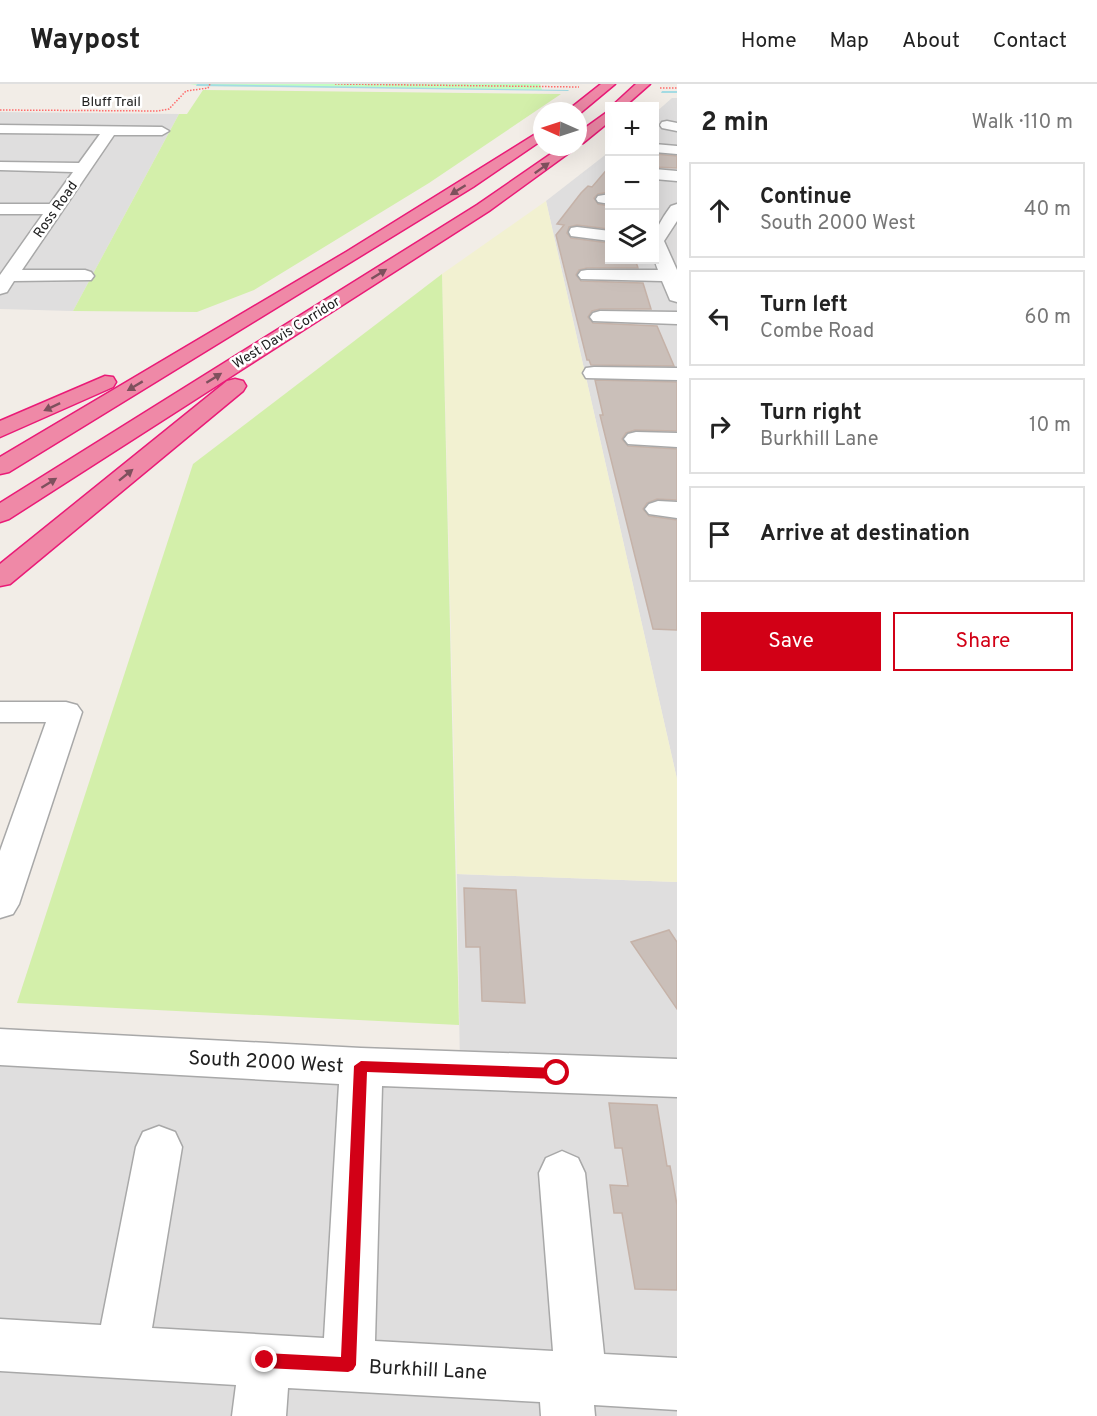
<!DOCTYPE html>
<html lang="en">
<head>
<meta charset="utf-8">
<style>
  :root { --surface:#fff; --page:#f6f6f6; --text:#222; --muted:#767676; --line:#e0e0e0; --accent:#d20016 }
  body { margin:0; font-family:Overpass,sans-serif; background:var(--page); color:var(--text) }
  .controls { position:absolute; right:18px; top:18px; display:grid; overflow:hidden; border-radius:0px; box-shadow:0 6px 24px #0002 }
  .controls button { width:54px; height:54px; display:grid; place-items:center; padding:0; border:0; border-bottom:2px solid var(--line); background:var(--surface); color:var(--text); font:30px sans-serif }
  .compass { position:absolute; left:533px; top:18px; width:54px; height:54px; border-radius:50%; background:var(--surface); box-shadow:0 6px 24px #0002; rotate:273deg }
  .stop { position:absolute; width:18px; height:18px; margin:-14px; border:4px solid #d20016; border-radius:50%; background:#fff }
  .stop.end { background:#d20016; border-color:#fff; box-shadow:0 2px 6px #0008 }
  .list { margin:0; padding:0; list-style:none }
  h2 { display:flex; justify-content:space-between; align-items:center; height:78px; margin:0; padding:0 24px; font-size:26px }
  h2 small { font-size:20px; font-weight:400; color:var(--muted) }
  .list li { display:grid; grid-template-columns:39px 1fr auto; gap:18px; align-items:center; box-sizing:border-box; height:96px; margin:0 12px 12px; padding:0 12px; border:2px solid var(--line); border-radius:0px }
  .list b { display:block; font-size:22px; white-space:nowrap }
  .list p { margin:0; font-size:20px; white-space:nowrap; color:var(--muted) }
  .list em { font-size:20px; font-style:normal; color:var(--muted) }
  .actions { display:flex; gap:12px; padding:18px 24px }
  .actions a { flex:1; padding:14px 0; border:2px solid var(--accent); border-radius:0px; text-align:center; font-size:21px; color:var(--accent) }
  .actions .main { background:var(--accent); color:#fff }
  .icon { flex:none; width:33px; height:33px; fill:none; stroke:currentColor; stroke-width:2; stroke-linecap:round; stroke-linejoin:round }
  .map { position:relative; flex:none; width:677px; height:1332px; overflow:hidden }
  header { display:flex; align-items:center; gap:36px; box-sizing:border-box; height:84px; padding:0 30px; background:var(--surface); border-bottom:2px solid var(--line) }
  header strong { font-size:28px }
  nav { display:flex; gap:33px; margin-inline-start:auto; font-size:21px }
  main { display:flex }
  aside { flex:1; background:var(--surface) }
  .map>svg:first-child { display:block }
</style>
</head>
<body>
<header>
<strong>Waypost</strong>
<nav><a>Home</a><a>Map</a><a>About</a><a>Contact</a></nav>
</header>
<main>
<div class="map">
<svg width="677" height="1332" viewBox="0 0 677 1332">
  <rect width="100%" height="100%" fill="#f2ede7"/>
  <!-- residential -->
  <g fill="#dfdede">
    <path d="M672,14H677V695L546,117L609,68L610,176H654L655,29Z"/>
    <path d="M0,28L179,30L73,227L0,225Z"/>
    <path d="M457,790L677,798V1332H0V957L460,986Z"/>
  </g>
  <!-- farmland -->
  <path fill="#f2f1d1" d="M546,117L677,695V798L457,790L442,190Z"/>
  <!-- grass -->
  <g fill="#d3efaa">
    <path d="M203,6L561,10L429,99L254,206L197,228L73,227L179,30H187Z"/>
    <path d="M442,190L459,941L17,919L193,380Z"/>
  </g>
  <!-- park -->
  <path fill="#c3fec2" d="M190,0H540L542,6L205,2Z"/>
  <g fill="none" stroke-linecap="round" stroke-linejoin="round">
    <!-- stream -->
    <g fill="#a4dbe3" fill-rule="evenodd">
      <path d="M197,0L568,6L569,7L196,2Z"/>
      <path d="M662,7H677V9H661Z"/>
    </g>
  </g>
  <!-- building -->
  <g fill="#cabfb9" stroke="#c5b2a8" stroke-width="1.5">
    <path d="M654,70L677,72V84L654,83Z"/>
    <path d="M609,83V108L598,110L594,114L598,120L609,122V145L577,141L569,143L567,149L571,154L609,159V177L636,178L638,184H587L579,186L576,191L581,197L643,199L651,225H600L592,227L588,233L593,239L657,242L674,282L591,281L589,276H587L556,151L564,141L557,140L581,109L588,102L592,103Z"/>
    <path d="M595,296L677,298V347L635,346L626,349L622,355L628,362L677,365V416L657,415L647,419L643,425L649,432L677,436V546L653,545L600,331H603Z"/>
    <path d="M464,804L516,806L525,919L482,917L480,863H466Z"/>
    <path d="M669,846L677,858V925L631,858Z"/>
    <path d="M609,1019L657,1021L667,1082H670L677,1121V1206L635,1205L622,1129H614L610,1101L628,1102L622,1064H615Z"/>
  </g>
  <g fill="none" stroke-linecap="round" stroke-linejoin="round">
    <defs>
      <g id="minor">
        <path d="M667,37L677,39V47L662,44L660,41L662,38Z"/>
        <path d="M0,41L162,43L169,47L162,51H114L22,186H85L91,188L94,192L91,196L14,197L7,208L0,210V191L43,130H0V120H50L73,88L0,86V78L79,79L100,50L0,49Z"/>
        <path d="M654,60L677,62V70L654,68Z"/>
        <path d="M654,85L677,87V97L654,95Z"/>
        <path d="M610,110V120L598,118L596,115L598,112Z"/>
        <path d="M677,120V137L664,157L677,186V218L670,216L662,197L581,195L578,191L581,187L587,186H658C647,160 655,144 671,122Z"/>
        <path d="M577,143L610,147V157L571,152L569,148L571,144Z"/>
        <path d="M600,227L677,228V240L593,237L590,233L593,229Z"/>
        <path d="M594,283L677,284V296L586,294L583,289L586,284Z"/>
        <path d="M636,348L677,349V363L628,360L624,355L628,350Z"/>
        <path d="M658,417L677,418V434L649,430L645,425L649,420Z"/>
        <path d="M0,618H66L77,621L82,628L19,820L13,830L0,834V767L46,638H0Z"/>
        <path d="M0,945L361,964L677,975V1013L382,1002L375,1257L553,1267L539,1089L546,1074L562,1067L578,1074L585,1089L604,1270L677,1274V1326L594,1321L595,1332H541L540,1318L288,1304L286,1332H232L236,1301L0,1287V1235L101,1241L136,1063L143,1048L159,1042L175,1048L182,1063L152,1244L324,1254L339,1000L0,981Z"/>
      </g>
      <g id="highway">
        <path d="M601,0H615L579,30L578,27H567Z"/>
        <path d="M636,0H650L625,22H612Z"/>
        <path d="M610,26V37L583,59L578,60V49Z"/>
        <path d="M542,46V56L473,103L9,388L0,390V373L346,168Z"/>
        <path d="M561,63H577L489,127L9,435L0,438V419L477,121Z"/>
        <path d="M105,292L113,293L116,298L113,303L0,353V337Z"/>
        <path d="M235,295L243,297L246,302L243,307L10,500L0,502V480L227,297Z"/>
      </g>
    </defs>
    <!-- minor casing -->
    <use href="#minor" stroke="#a8a8a8" stroke-width="3"/>
    <!-- highway casing -->
    <use href="#highway" stroke="#ea1a77" stroke-width="3"/>
    <!-- path -->
    <g stroke="#ff6b6b" stroke-width="1.5" stroke-dasharray="1.5 1.5" stroke-linecap="butt">
      <path d="M335,0L579,3"/>
      <path d="M660,4H677"/>
      <path d="M0,26L158,27L169,25L186,7L208,4L210,0"/>
    </g>
    <!-- minor -->
    <use href="#minor" fill="#fff" fill-rule="evenodd"/>
    <!-- highway -->
    <use href="#highway" fill="#ef89a7" fill-rule="evenodd"/>
  </g>
  <!-- one-way arrows -->
  <defs><path id="oneway-solid" d="M-6-.8H1V-3.2L6.5 0L1 3.2V.8H-6Z" transform="scale(1.5)"/></defs>
  <g fill="#7e505d">
    <use href="#oneway-solid" transform="translate(542 84) rotate(-36)"/>
    <use href="#oneway-solid" transform="translate(458 106) rotate(148)"/>
    <use href="#oneway-solid" transform="translate(379 190) rotate(-32)"/>
    <use href="#oneway-solid" transform="translate(214 294) rotate(-32)"/>
    <use href="#oneway-solid" transform="translate(135 302) rotate(149)"/>
    <use href="#oneway-solid" transform="translate(52 323) rotate(155)"/>
    <use href="#oneway-solid" transform="translate(126 391) rotate(-39)"/>
    <use href="#oneway-solid" transform="translate(49 399) rotate(-32)"/>
  </g>
  <!-- route -->
  <path fill="#d20016" d="M361,977L557,984L563,989L557,995L367,988L356,1281L353,1286L348,1288L265,1284L259,1282L257,1276L259,1271L265,1269L341,1273L354,982Z"/>
  <g text-anchor="middle" stroke-width="5" stroke-linejoin="round" paint-order="stroke">
    <!-- far-street labels -->
    <g font-size="14" fill="#212121" stroke="#fff">
      <text x="111" y="22">Bluff Trail</text>
      <text transform="translate(55 125) rotate(-55)" y="5">Ross Road</text>
      <text transform="translate(286 248) rotate(-32)" y="5">West Davis Corridor</text>
    </g>
    <!-- near-street labels -->
    <g font-size="20" fill="#212121" stroke="#fff">
      <text transform="translate(266 977) rotate(3)" y="7">South 2000 West</text>
      <text transform="translate(428 1285) rotate(3)" y="7">Burkhill Lane</text>
    </g>
  </g>
</svg>
<div class="controls">
<button>+</button>
<button>−</button>
<button><svg class="icon" aria-label="layers" viewBox="0 0 24 24"><path d="M12 4l9 5-9 5-9-5zM3 14l9 5 9-5"/></svg></button>
</div>
<svg class="compass" viewBox="-18 -18 36 36"><path d="M0-13l5 13h-10z" fill="#e53935"/><path d="M0 13l5-13h-10z" fill="#767676"/></svg>
<div class="stop" style="left:557px;top:989px"></div>
<div class="stop end" style="left:265px;top:1276px"></div>
</div>
<aside>
<h2>2 min<small>Walk · 110 m</small></h2>
<ul class="list">
<li><svg class="icon" aria-label="ahead" viewBox="0 0 24 24"><path d="M12 20V5M6 11l6-6 6 6"/></svg><div><b>Continue</b><p>South 2000 West</p></div><em>40 m</em></li>
<li><svg class="icon" aria-label="left" viewBox="0 0 24 24"><path d="M17 20v-9H6M10 6l-5 5 5 5"/></svg><div><b>Turn left</b><p>Combe Road</p></div><em>60 m</em></li>
<li><svg class="icon" aria-label="right" viewBox="0 0 24 24"><path d="M7 20v-9h11M14 6l5 5-5 5"/></svg><div><b>Turn right</b><p>Burkhill Lane</p></div><em>10 m</em></li>
<li><svg class="icon" aria-label="arrive" viewBox="0 0 24 24"><path d="M6 21V4h12l-3 4 3 4H6"/></svg><div><b>Arrive at destination</b></div></li>
</ul>
<div class="actions"><a class="main">Save</a><a>Share</a></div>
</aside>
</main>
</body>
</html>
